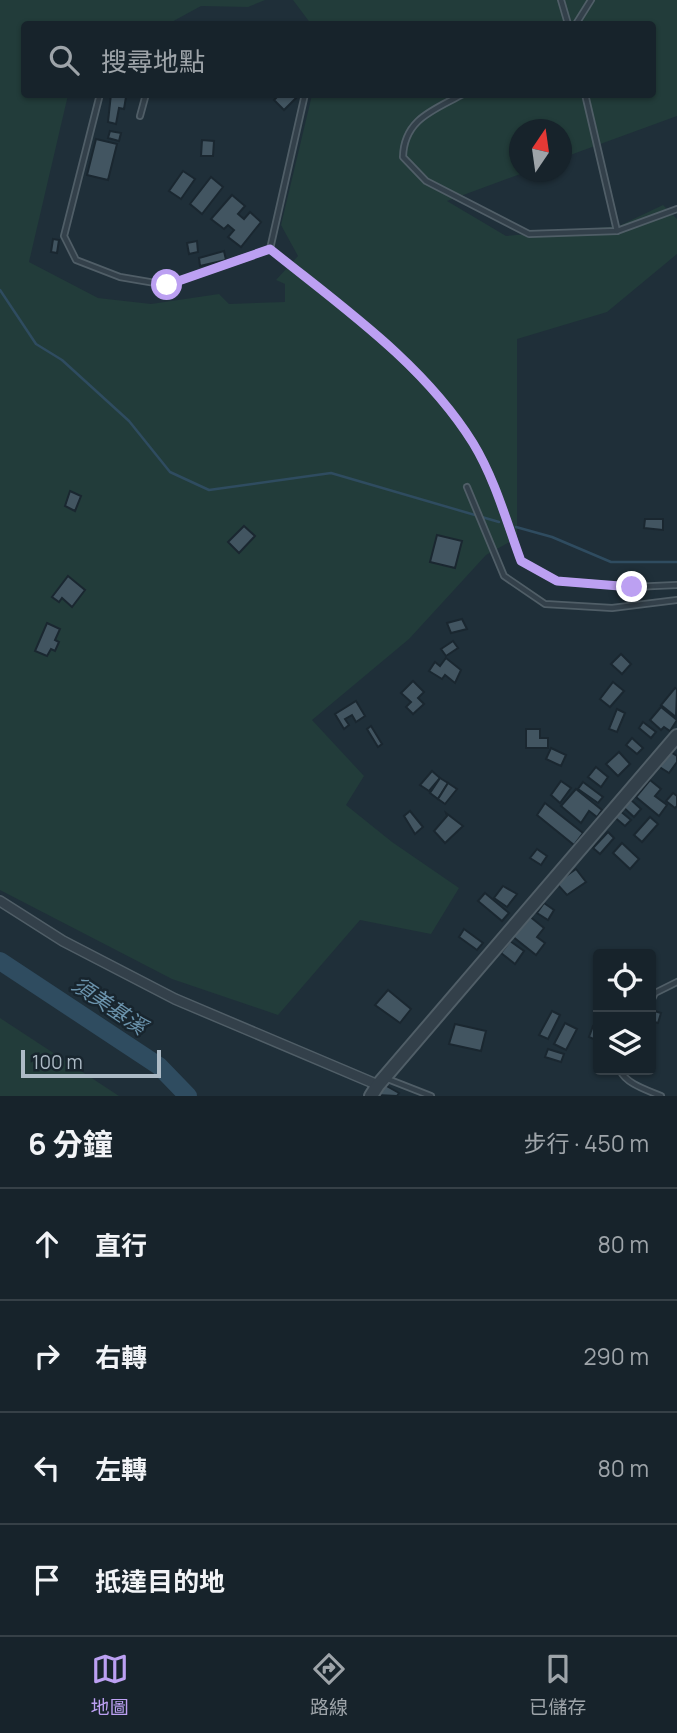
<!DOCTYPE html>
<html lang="zh-TW">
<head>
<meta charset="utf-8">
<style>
  :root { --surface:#17232b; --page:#202b33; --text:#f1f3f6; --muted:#9ea4a9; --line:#364047; --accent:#bca0f2 }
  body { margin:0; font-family:Manrope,"Noto Sans TC",sans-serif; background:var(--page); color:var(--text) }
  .controls { position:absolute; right:21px; bottom:21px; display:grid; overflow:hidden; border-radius:7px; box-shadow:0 2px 5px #0004 }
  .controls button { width:63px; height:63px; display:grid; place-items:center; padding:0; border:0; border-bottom:2px solid var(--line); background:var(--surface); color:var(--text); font:35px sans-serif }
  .compass { position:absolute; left:509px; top:119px; width:63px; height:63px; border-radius:50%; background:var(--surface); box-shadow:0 2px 5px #0004; rotate:13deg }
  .scale { position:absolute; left:21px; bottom:18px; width:140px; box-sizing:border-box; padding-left:7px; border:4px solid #adbbc6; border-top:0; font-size:19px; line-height:24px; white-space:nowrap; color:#adbbc6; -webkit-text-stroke:5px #18252e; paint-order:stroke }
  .stop { position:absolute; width:21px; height:21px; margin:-16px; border:5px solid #bca0f2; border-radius:50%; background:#fff }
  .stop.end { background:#bca0f2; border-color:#fff; box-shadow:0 2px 7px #0008 }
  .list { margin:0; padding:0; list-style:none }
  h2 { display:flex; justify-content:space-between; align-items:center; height:91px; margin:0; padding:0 28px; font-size:30px }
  h2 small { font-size:23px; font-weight:400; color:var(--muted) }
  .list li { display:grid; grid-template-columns:46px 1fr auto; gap:21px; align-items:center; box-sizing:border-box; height:112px; padding:0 28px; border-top:2px solid var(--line) }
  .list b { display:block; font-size:26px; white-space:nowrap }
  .list em { font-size:23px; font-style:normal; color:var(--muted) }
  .icon { flex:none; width:38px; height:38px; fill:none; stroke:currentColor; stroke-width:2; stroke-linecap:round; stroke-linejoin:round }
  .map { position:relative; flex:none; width:677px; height:1096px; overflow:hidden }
  .search { position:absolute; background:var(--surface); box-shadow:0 2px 5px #0004; left:21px; right:21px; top:21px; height:77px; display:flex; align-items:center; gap:18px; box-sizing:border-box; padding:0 24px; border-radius:7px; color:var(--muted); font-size:26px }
  .sheet { height:539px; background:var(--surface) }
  nav { display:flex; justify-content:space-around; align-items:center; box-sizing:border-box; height:98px; border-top:2px solid var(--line); background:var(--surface); font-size:19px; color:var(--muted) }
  nav a { display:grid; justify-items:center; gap:4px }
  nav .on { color:var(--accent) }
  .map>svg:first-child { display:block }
</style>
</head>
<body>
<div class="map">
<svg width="677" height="1096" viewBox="0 0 677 1096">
  <rect width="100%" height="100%" fill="#1f2f39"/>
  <!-- green -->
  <g fill="#223c3a">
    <path d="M0,0H265L248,7L201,6L168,24H24V94L68,95L29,262L98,298L151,304L219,294L229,304L285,302V284L276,280L298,256L281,225L312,95L652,94V24H311L293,0H677V116L562,158V130H520V172H526L447,201L506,236L619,226L663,205L677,219V254L607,312L517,339V538L486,555L409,639L312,720L364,776L346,805L392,842L459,888L431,934L360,920L278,1015L172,979L0,890Z"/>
    <path d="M0,1018L119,1096H0Z"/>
  </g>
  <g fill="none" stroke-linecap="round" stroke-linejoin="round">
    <!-- stream -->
    <g stroke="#2f4c60" stroke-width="2.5">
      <path d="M0,290L36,344L62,360L129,421L170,472L209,490L331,473L499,522"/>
      <path d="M516,527L552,537L611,562H677"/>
    </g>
    <!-- river -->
    <path stroke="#2f4c60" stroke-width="18" d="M0,961L159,1066L188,1096"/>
  </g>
  <!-- building -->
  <g fill="#425561" stroke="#1a2730" stroke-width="2">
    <path d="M111,94L126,97L124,109L119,108L116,124L108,122Z"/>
    <path d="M280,94H298L299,95L284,110L274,100Z"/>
    <path d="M110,131L121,133L119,141L108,138Z"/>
    <path d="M96,139L117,144L108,180L87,175Z"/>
    <path d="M202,140L214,141L213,156H201Z"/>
    <path d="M183,171L195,179L181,199L169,191Z"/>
    <path d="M211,177L223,187L202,214L190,204Z"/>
    <path d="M232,195L245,206L238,214L244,219L250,212L261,222L241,247L228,237L234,230L228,225L224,229L211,219Z"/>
    <path d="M53,239L59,240L57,253L51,252Z"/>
    <path d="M197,241L198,252L189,254L187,243Z"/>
    <path d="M224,251L226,260L200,266L199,258Z"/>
    <path d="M70,491L81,496L75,511L65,506Z"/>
    <path d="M645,519H663V530L644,528Z"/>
    <path d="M244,526L255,536L239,553L228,542Z"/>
    <path d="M437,535L462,541L455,568L430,562Z"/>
    <path d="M68,576L85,590L72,607L62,598L59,602L52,597Z"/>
    <path d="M462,619L467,629L451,633L447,623Z"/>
    <path d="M47,623L60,629L55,640L59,642L55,651L51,649L47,656L35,651Z"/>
    <path d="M453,641L458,648L446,656L441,649Z"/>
    <path d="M621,654L631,664L622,674L611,664Z"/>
    <path d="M446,658L461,670L455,683L445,675L442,679L429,671L435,662L440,666Z"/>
    <path d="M413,681L424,692L418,698L424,704L413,714L406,707L411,702L401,693Z"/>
    <path d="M613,682L624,691L610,707L600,699Z"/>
    <path d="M675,688L677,689L676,717L661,705Z"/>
    <path d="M356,701L365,716L356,722L352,715L345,719L349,725L344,729L335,714Z"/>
    <path d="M661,707L677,720L670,731L664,727L661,730L650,720Z"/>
    <path d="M617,709L625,713L617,732L609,729Z"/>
    <path d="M643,722L656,732L651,738L639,728Z"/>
    <path d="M371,726L382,744L378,747L367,729Z"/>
    <path d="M526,729H540V738H548V748H526Z"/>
    <path d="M632,738L643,748L637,754L626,745Z"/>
    <path d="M551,748L566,755L561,766L546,759Z"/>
    <path d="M669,751L677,756V762L669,773L658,766Z"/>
    <path d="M619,752L630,764L618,776L606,764Z"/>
    <path d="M596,767L608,777L601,787L588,777Z"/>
    <path d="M432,771L440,778L429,791L420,785Z"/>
    <path d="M440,778L448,783L438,799L430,793Z"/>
    <path d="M650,780L661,789L655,796L667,805L659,816L636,797Z"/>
    <path d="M561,781L571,788L560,803L551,795Z"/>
    <path d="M583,782L603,797L598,803L578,789Z"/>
    <path d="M448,783L457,789L445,804L438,799Z"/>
    <path d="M576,789L602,810L597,817L589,811L581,823L561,806Z"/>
    <path d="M673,793L677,796V806L675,808L666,801Z"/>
    <path d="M629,798L641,809L634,817L622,806Z"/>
    <path d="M545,803L583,833L574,845L537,815Z"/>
    <path d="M619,810L631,820L625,826L613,816Z"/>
    <path d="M410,811L423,827L415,834L404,816Z"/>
    <path d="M446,813L463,826L445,843L434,831L447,816Z"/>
    <path d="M650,817L658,824L642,842L634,835Z"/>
    <path d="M608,832L614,838L600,854L593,848Z"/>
    <path d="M622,843L639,859L630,869L613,853Z"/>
    <path d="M537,849L547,856L541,865L530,858Z"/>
    <path d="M576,869L586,882L567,895L556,883Z"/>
    <path d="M503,886L517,894L507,907L494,898Z"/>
    <path d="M485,893L509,913L502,921L478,901Z"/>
    <path d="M544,903L554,910L548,920L537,913Z"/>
    <path d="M528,915L544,928L537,937L545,943L536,955L512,936Z"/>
    <path d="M464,929L483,943L477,950L459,937Z"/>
    <path d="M510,941L524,951L515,964L501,953Z"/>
    <path d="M388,990L411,1009L400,1023L375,1005Z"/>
    <path d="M651,1010L661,1013L658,1023L651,1021Z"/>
    <path d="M552,1011L560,1015L548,1039L539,1035Z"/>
    <path d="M565,1023L577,1029L566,1050L554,1044Z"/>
    <path d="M455,1024L486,1031L481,1051L449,1044Z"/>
    <path d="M593,1026L598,1028V1041L589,1037Z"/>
    <path d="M548,1049L564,1054L561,1062L545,1057Z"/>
    <path d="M383,1084L399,1093L397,1096L377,1095Z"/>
  </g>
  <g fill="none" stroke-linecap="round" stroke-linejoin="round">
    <defs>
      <g id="service">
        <path d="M561,0L568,24"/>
        <path d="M576,24L591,0"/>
        <path d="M100,94L64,236L76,260L120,277L167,285L270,249C342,307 423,364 473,443C495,479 507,523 521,561L557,581L632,587L677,585"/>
        <path d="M463,94C434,110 404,119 403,157L426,181L529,234L617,231L677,209"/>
        <path d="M585,94L617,231"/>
        <path d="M140,116L146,94"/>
        <path d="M270,249L305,94"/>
        <path d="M467,487L504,576L545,604L612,608L677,600"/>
        <path d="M651,1001L655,993L677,982"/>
        <path d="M620,1070C626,1084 647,1090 661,1096"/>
        <path d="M385,1078L431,1096"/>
      </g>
      <path id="minor" d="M0,901L63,941L175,999L378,1085"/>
      <path id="tertiary" d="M371,1096L378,1085L677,736"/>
    </defs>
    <!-- service casing -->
    <use href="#service" stroke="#505e67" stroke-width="8"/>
    <!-- minor casing -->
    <use href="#minor" stroke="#505e67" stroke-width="12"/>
    <!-- tertiary casing -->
    <use href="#tertiary" stroke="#505e67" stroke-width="16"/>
    <!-- service -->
    <use href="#service" stroke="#33404a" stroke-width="4.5"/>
    <!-- minor -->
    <use href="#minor" stroke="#33404a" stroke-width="9"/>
    <!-- tertiary -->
    <use href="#tertiary" stroke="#33404a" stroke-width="12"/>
  </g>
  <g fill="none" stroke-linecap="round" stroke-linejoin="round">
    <!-- route -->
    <path stroke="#bca0f2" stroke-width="9" d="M167,285L270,249C342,307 424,364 473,443C495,479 507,523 521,561L557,581L632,587"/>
  </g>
  <g text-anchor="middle" stroke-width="5" stroke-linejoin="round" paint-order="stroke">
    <!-- water labels -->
    <g font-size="21" font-style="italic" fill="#6b93ac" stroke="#18252e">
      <text transform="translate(109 1006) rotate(34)" y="7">須美基溪</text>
    </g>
  </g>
</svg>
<div class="controls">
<button><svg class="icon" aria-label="locate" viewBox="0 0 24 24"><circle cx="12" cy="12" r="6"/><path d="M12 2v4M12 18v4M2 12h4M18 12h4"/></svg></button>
<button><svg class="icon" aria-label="layers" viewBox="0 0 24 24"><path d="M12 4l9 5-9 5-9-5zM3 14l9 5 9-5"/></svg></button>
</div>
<svg class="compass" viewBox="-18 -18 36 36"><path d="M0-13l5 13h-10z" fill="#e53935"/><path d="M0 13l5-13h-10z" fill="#9ea4a9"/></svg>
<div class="scale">100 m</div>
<div class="stop" style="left:167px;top:285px"></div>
<div class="stop end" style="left:632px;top:587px"></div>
<div class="search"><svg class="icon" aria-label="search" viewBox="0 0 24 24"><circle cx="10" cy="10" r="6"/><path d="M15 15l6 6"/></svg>搜尋地點</div>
</div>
<section class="sheet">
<h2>6 分鐘<small>步行 · 450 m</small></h2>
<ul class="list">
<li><svg class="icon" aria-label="ahead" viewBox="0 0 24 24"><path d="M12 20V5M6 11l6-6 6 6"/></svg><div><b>直行</b></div><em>80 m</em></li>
<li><svg class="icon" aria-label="right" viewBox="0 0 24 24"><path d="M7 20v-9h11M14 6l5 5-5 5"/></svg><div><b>右轉</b></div><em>290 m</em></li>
<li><svg class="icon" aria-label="left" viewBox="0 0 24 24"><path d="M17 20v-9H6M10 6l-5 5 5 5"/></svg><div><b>左轉</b></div><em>80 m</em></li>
<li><svg class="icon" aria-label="arrive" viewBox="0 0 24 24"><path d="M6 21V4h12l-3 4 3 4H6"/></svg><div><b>抵達目的地</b></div></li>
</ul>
</section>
<nav>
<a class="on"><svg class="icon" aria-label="map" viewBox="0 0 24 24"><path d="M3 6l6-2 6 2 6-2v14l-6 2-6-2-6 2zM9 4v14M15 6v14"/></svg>地圖</a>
<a><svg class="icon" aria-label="directions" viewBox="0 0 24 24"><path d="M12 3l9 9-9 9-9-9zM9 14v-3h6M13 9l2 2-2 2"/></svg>路線</a>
<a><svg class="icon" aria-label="saved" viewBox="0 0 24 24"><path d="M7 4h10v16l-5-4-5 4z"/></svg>已儲存</a>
</nav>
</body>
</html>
